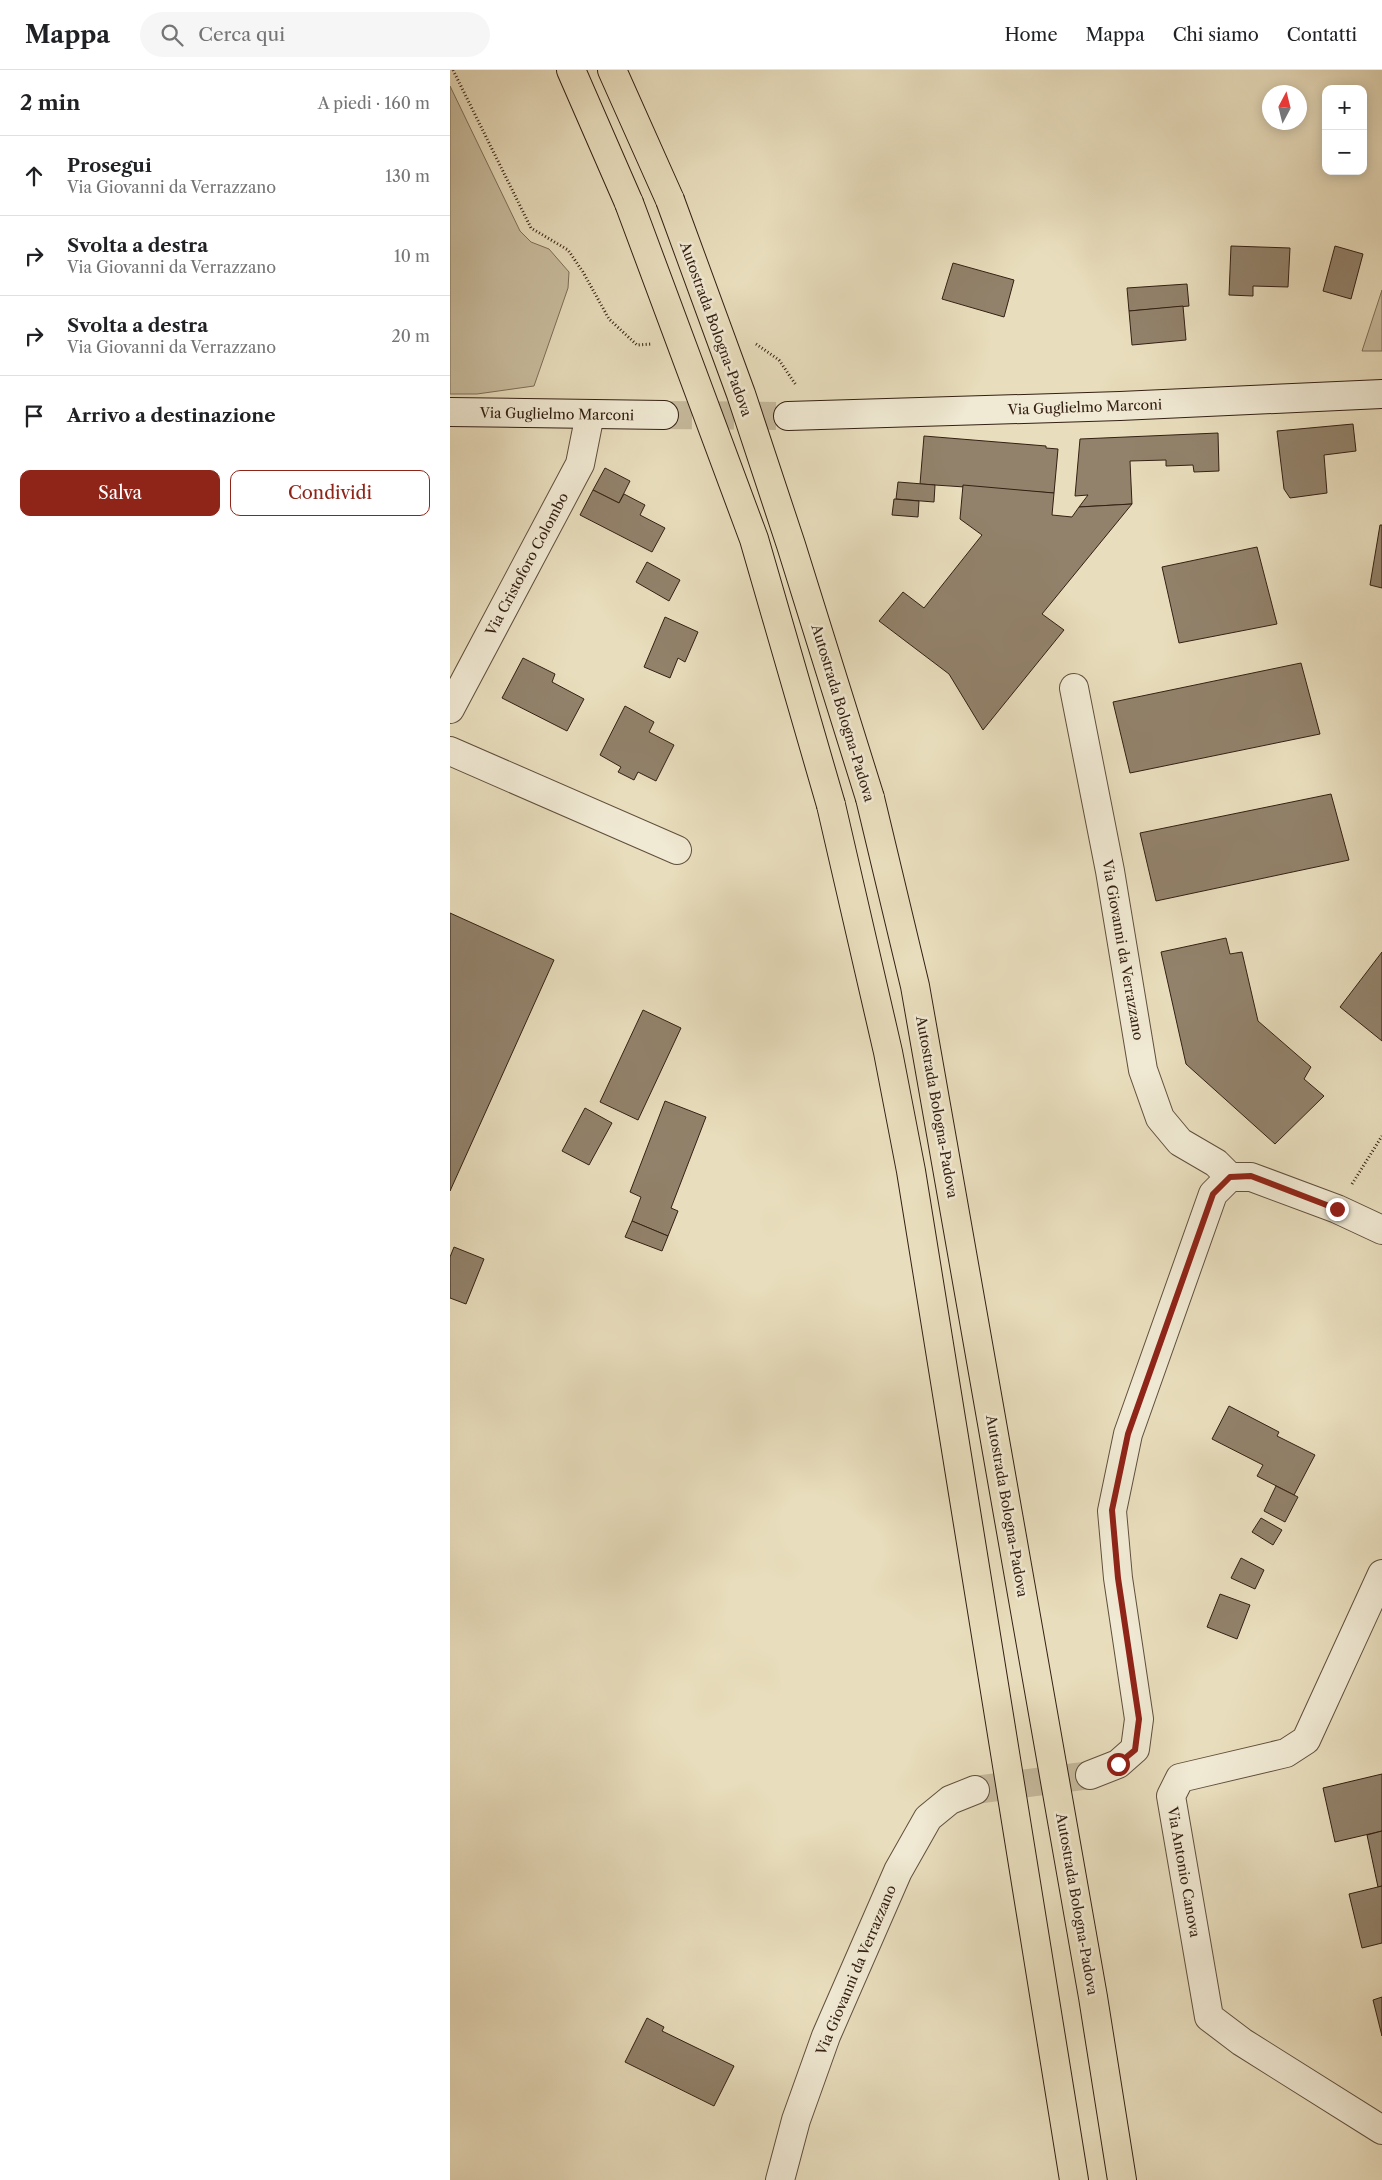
<!DOCTYPE html>
<html lang="it">
<head>
<meta charset="utf-8">
<style>
  :root { --surface:#fff; --page:#f6f6f6; --text:#202124; --muted:#757577; --line:#e0e0e0; --accent:#8f2418 }
  body { margin:0; font-family:"Libre Caslon Text",serif; background:var(--page); color:var(--text) }
  .controls { position:absolute; right:15px; top:15px; display:grid; overflow:hidden; border-radius:10px; box-shadow:0 2px 12px #0003 }
  .controls button { width:45px; height:45px; display:grid; place-items:center; padding:0; border:0; border-bottom:1px solid var(--line); background:var(--surface); color:var(--text); font:25px sans-serif }
  .compass { position:absolute; left:812px; top:15px; width:45px; height:45px; border-radius:50%; background:var(--surface); box-shadow:0 2px 12px #0003; rotate:7deg }
  .stop { position:absolute; width:15px; height:15px; margin:-11px; border:4px solid #8f2418; border-radius:50%; background:#fff }
  .stop.end { background:#8f2418; border-color:#fff; box-shadow:0 1px 5px #0008 }
  .list { margin:0; padding:0; list-style:none }
  h2 { display:flex; justify-content:space-between; align-items:center; height:65px; margin:0; padding:0 20px; font-size:21px }
  h2 small { font-size:16px; font-weight:400; color:var(--muted) }
  .list li { display:grid; grid-template-columns:32px 1fr auto; gap:15px; align-items:center; box-sizing:border-box; height:80px; padding:0 20px; border-top:1px solid var(--line) }
  .list b { display:block; font-size:19px; white-space:nowrap }
  .list p { margin:0; font-size:16px; white-space:nowrap; color:var(--muted) }
  .list em { font-size:16px; font-style:normal; color:var(--muted) }
  .actions { display:flex; gap:10px; padding:15px 20px }
  .actions a { flex:1; padding:11px 0; border:1px solid var(--accent); border-radius:10px; text-align:center; font-size:18px; color:var(--accent) }
  .actions .main { background:var(--accent); color:#fff }
  .icon { flex:none; width:28px; height:28px; fill:none; stroke:currentColor; stroke-width:2; stroke-linecap:round; stroke-linejoin:round }
  .map { position:relative; flex:none; width:932px; height:2110px; overflow:hidden }
  header { display:flex; align-items:center; gap:30px; box-sizing:border-box; height:70px; padding:0 25px; background:var(--surface); border-bottom:1px solid var(--line) }
  header strong { font-size:24px }
  nav { display:flex; gap:28px; margin-inline-start:auto; font-size:18px }
  .search { width:350px; height:45px; background:var(--page); display:flex; align-items:center; gap:12px; box-sizing:border-box; padding:0 18px; border-radius:28px; color:var(--muted); font-size:19px }
  main { display:flex }
  aside { flex:1; background:var(--surface) }
  .map>svg:first-child { display:block }
</style>
</head>
<body>
<header>
<strong>Mappa</strong>
<div class="search"><svg class="icon" aria-label="search" viewBox="0 0 24 24"><circle cx="10" cy="10" r="6"/><path d="M15 15l6 6"/></svg>Cerca qui</div>
<nav><a>Home</a><a>Mappa</a><a>Chi siamo</a><a>Contatti</a></nav>
</header>
<main>
<aside>
<h2>2 min<small>A piedi · 160 m</small></h2>
<ul class="list">
<li><svg class="icon" aria-label="ahead" viewBox="0 0 24 24"><path d="M12 20V5M6 11l6-6 6 6"/></svg><div><b>Prosegui</b><p>Via Giovanni da Verrazzano</p></div><em>130 m</em></li>
<li><svg class="icon" aria-label="right" viewBox="0 0 24 24"><path d="M7 20v-9h11M14 6l5 5-5 5"/></svg><div><b>Svolta a destra</b><p>Via Giovanni da Verrazzano</p></div><em>10 m</em></li>
<li><svg class="icon" aria-label="right" viewBox="0 0 24 24"><path d="M7 20v-9h11M14 6l5 5-5 5"/></svg><div><b>Svolta a destra</b><p>Via Giovanni da Verrazzano</p></div><em>20 m</em></li>
<li><svg class="icon" aria-label="arrive" viewBox="0 0 24 24"><path d="M6 21V4h12l-3 4 3 4H6"/></svg><div><b>Arrivo a destinazione</b></div></li>
</ul>
<div class="actions"><a class="main">Salva</a><a>Condividi</a></div>
</aside>
<div class="map">
<svg width="932" height="2110" viewBox="0 0 932 2110">
  <rect width="100%" height="100%" fill="#e8ddbc"/>
  <filter id="stains"><feTurbulence type="fractalNoise" baseFrequency=".004" numOctaves="4"/><feColorMatrix values="0 0 0 0 .2 0 0 0 0 .09 0 0 0 0 .02 0 0 0 .5 -.17"/></filter>
  <radialGradient id="worn" r=".72"><stop offset=".6" stop-color="#630" stop-opacity="0"/><stop offset="1" stop-color="#630" stop-opacity=".3"/></radialGradient>
  <!-- green -->
  <g fill="#c9bd9f" stroke="#7e6e59">
    <path d="M0,16L70,161L81,172L99,179L119,202L118,218L84,316L27,324H0Z"/>
    <path d="M932,220V281H912Z"/>
  </g>
  <!-- building -->
  <g fill="#92826b" stroke="#342013">
    <path d="M781,176L840,178L838,217L803,216V226L779,225Z"/>
    <path d="M885,176L913,184L901,229L873,221Z"/>
    <path d="M503,193L564,210L554,247L492,229Z"/>
    <path d="M737,214L739,236L679,241L677,218Z"/>
    <path d="M733,236L736,270L682,275L679,241Z"/>
    <path d="M903,354L906,381L874,385L877,423L840,428L834,419L827,361Z"/>
    <path d="M768,363L769,401L744,402L743,395L716,396V390L680,391L682,434L629,437L638,425L625,426L630,369Z"/>
    <path d="M474,366L596,376V378L608,379L604,423L470,414Z"/>
    <path d="M155,398L180,411L169,433L143,420Z"/>
    <path d="M448,412L485,415L484,432L446,429Z"/>
    <path d="M513,415L604,423L602,445L622,447L629,437L682,434L592,544L614,560L533,660L499,604L429,551L453,522L474,538L532,465L510,449Z"/>
    <path d="M143,420L169,433L174,424L195,435L190,445L215,458L202,482L130,445Z"/>
    <path d="M444,429L469,431L468,447L442,445Z"/>
    <path d="M930,455H932V518L920,515Z"/>
    <path d="M807,477L827,554L729,573L712,497Z"/>
    <path d="M197,492L230,510L219,531L186,512Z"/>
    <path d="M215,547L248,562L235,592L228,588L220,608L194,597Z"/>
    <path d="M73,588L105,604L102,612L134,629L117,661L52,628Z"/>
    <path d="M851,593L870,664L680,703L663,632Z"/>
    <path d="M175,636L204,652L199,662L224,675L206,711L188,702L184,710L168,702L171,697L150,685Z"/>
    <path d="M881,724L899,790L706,831L690,763Z"/>
    <path d="M0,843L104,890L0,1121Z"/>
    <path d="M776,868L780,884L792,882L808,951L861,997L854,1009L874,1026L825,1074L736,994L711,882Z"/>
    <path d="M932,882V971L890,937Z"/>
    <path d="M193,940L231,958L188,1050L150,1032Z"/>
    <path d="M215,1031L256,1047L221,1138L228,1141L218,1166L182,1151L191,1127L180,1122Z"/>
    <path d="M135,1038L162,1053L139,1095L112,1081Z"/>
    <path d="M182,1151L218,1166L212,1181L175,1167Z"/>
    <path d="M4,1177L34,1189L16,1234L0,1228V1187Z"/>
    <path d="M779,1336L829,1362L827,1366L865,1385L844,1425L807,1406L813,1395L762,1369Z"/>
    <path d="M826,1416L848,1427L835,1452L814,1441Z"/>
    <path d="M811,1448L832,1460L823,1475L802,1462Z"/>
    <path d="M791,1488L814,1500L805,1519L781,1508Z"/>
    <path d="M770,1524L800,1535L787,1569L757,1557Z"/>
    <path d="M932,1704V1761L885,1772L873,1718Z"/>
    <path d="M932,1761V1816L928,1817L917,1765Z"/>
    <path d="M932,1816V1873L912,1878L899,1824Z"/>
    <path d="M932,1927V1966L923,1930Z"/>
    <path d="M197,1948L214,1957L212,1961L284,1996L264,2036L175,1992Z"/>
  </g>
  <g fill="none" stroke-linecap="round" stroke-linejoin="round">
    <!-- street-tunnel -->
    <path stroke="#c4b79a" stroke-width="28" stroke-dasharray="28 14" stroke-linecap="butt" d="M525,1720L640,1705"/>
    <!-- secondary-tunnel -->
    <path stroke="#c4b79a" stroke-width="28" stroke-dasharray="28 14" stroke-linecap="butt" d="M214,345L338,346"/>
    <defs>
      <g id="street">
        <path d="M624,618L660,801L693,1000L710,1048L730,1072L766,1093L780,1107H801L887,1139L932,1160"/>
        <path d="M0,639L130,394L140,344"/>
        <path d="M0,681L227,780"/>
        <path d="M932,1504L856,1670L836,1683L730,1708L721,1726L759,1947L792,1972L932,2060"/>
        <path d="M640,1705L668,1694L685,1679L689,1649L668,1508L662,1441L678,1364L763,1124L780,1107"/>
        <path d="M330,2110L346,2050L376,1966L448,1801L478,1748L500,1730L525,1720"/>
      </g>
      <g id="secondary">
        <path d="M0,342L214,345"/>
        <path d="M338,346L670,336L932,324"/>
      </g>
      <g id="highway">
        <path d="M121,0L179,133"/>
        <path d="M162,0L220,130"/>
        <path d="M420,728L465,916L643,1927L672,2110"/>
        <path d="M381,735L438,982L461,1101L624,2110"/>
      </g>
    </defs>
    <!-- street casing -->
    <use href="#street" stroke="#614f3d" stroke-width="30"/>
    <!-- secondary casing -->
    <use href="#secondary" stroke="#342013" stroke-width="30"/>
    <!-- highway casing -->
    <use href="#highway" stroke="#342013" stroke-width="30"/>
    <!-- path -->
    <g stroke="#342013" stroke-width="3" stroke-dasharray="1 2.5" stroke-linecap="butt">
      <path d="M3,0L81,158L118,180L133,202L159,249L187,275L201,274"/>
      <path d="M306,274L329,290L346,315"/>
      <path d="M902,1114L932,1066"/>
    </g>
    <!-- street -->
    <use href="#street" stroke="#f0e9d3" stroke-width="28"/>
    <!-- secondary -->
    <use href="#secondary" stroke="#f0e9d3" stroke-width="28"/>
    <!-- highway -->
    <use href="#highway" stroke="#e8ddbc" stroke-width="28"/>
    <defs>
      <g id="highway-bridge">
        <path d="M220,130L291,324L341,475L420,728"/>
        <path d="M179,133L304,469L381,735"/>
      </g>
    </defs>
    <!-- highway-bridge casing -->
    <use href="#highway-bridge" stroke="#342013" stroke-width="30" stroke-linecap="butt"/>
    <!-- highway-bridge -->
    <use href="#highway-bridge" stroke="#e8ddbc" stroke-width="28"/>
  </g>
  <g fill="none" stroke-linecap="round" stroke-linejoin="round">
    <!-- route -->
    <path stroke="#8f2418" stroke-width="6" d="M668,1694L685,1680L689,1649L668,1508L662,1440L678,1364L763,1124L780,1107L801,1106L887,1139"/>
  </g>
  <g text-anchor="middle" stroke-width="5" stroke-linejoin="round" paint-order="stroke">
    <!-- street labels -->
    <g font-size="14" fill="#342013" stroke="#f0e9d3">
      <text transform="translate(266 259) rotate(70)" y="5">Autostrada Bologna-Padova</text>
      <text transform="translate(635 337) rotate(-2)" y="5">Via Guglielmo Marconi</text>
      <text transform="translate(107 344) rotate(1)" y="5">Via Guglielmo Marconi</text>
      <text transform="translate(77 494) rotate(-62)" y="5">Via Cristoforo Colombo</text>
      <text transform="translate(393 643) rotate(73)" y="5">Autostrada Bologna-Padova</text>
      <text transform="translate(673 880) rotate(80)" y="5">Via Giovanni da Verrazzano</text>
      <text transform="translate(487 1037) rotate(80)" y="5">Autostrada Bologna-Padova</text>
      <text transform="translate(557 1436) rotate(80)" y="5">Autostrada Bologna-Padova</text>
      <text transform="translate(734 1802) rotate(80)" y="5">Via Antonio Canova</text>
      <text transform="translate(627 1834) rotate(80)" y="5">Autostrada Bologna-Padova</text>
      <text transform="translate(406 1900) rotate(-67)" y="5">Via Giovanni da Verrazzano</text>
    </g>
  </g>
  <rect width="100%" height="100%" filter="url(#stains)"/>
  <rect width="100%" height="100%" fill="url(#worn)"/>
</svg>
<div class="controls">
<button>+</button>
<button>−</button>
</div>
<svg class="compass" viewBox="-18 -18 36 36"><path d="M0-13l5 13h-10z" fill="#e53935"/><path d="M0 13l5-13h-10z" fill="#757577"/></svg>
<div class="stop" style="left:668px;top:1694px"></div>
<div class="stop end" style="left:887px;top:1139px"></div>
</div>
</main>
</body>
</html>
